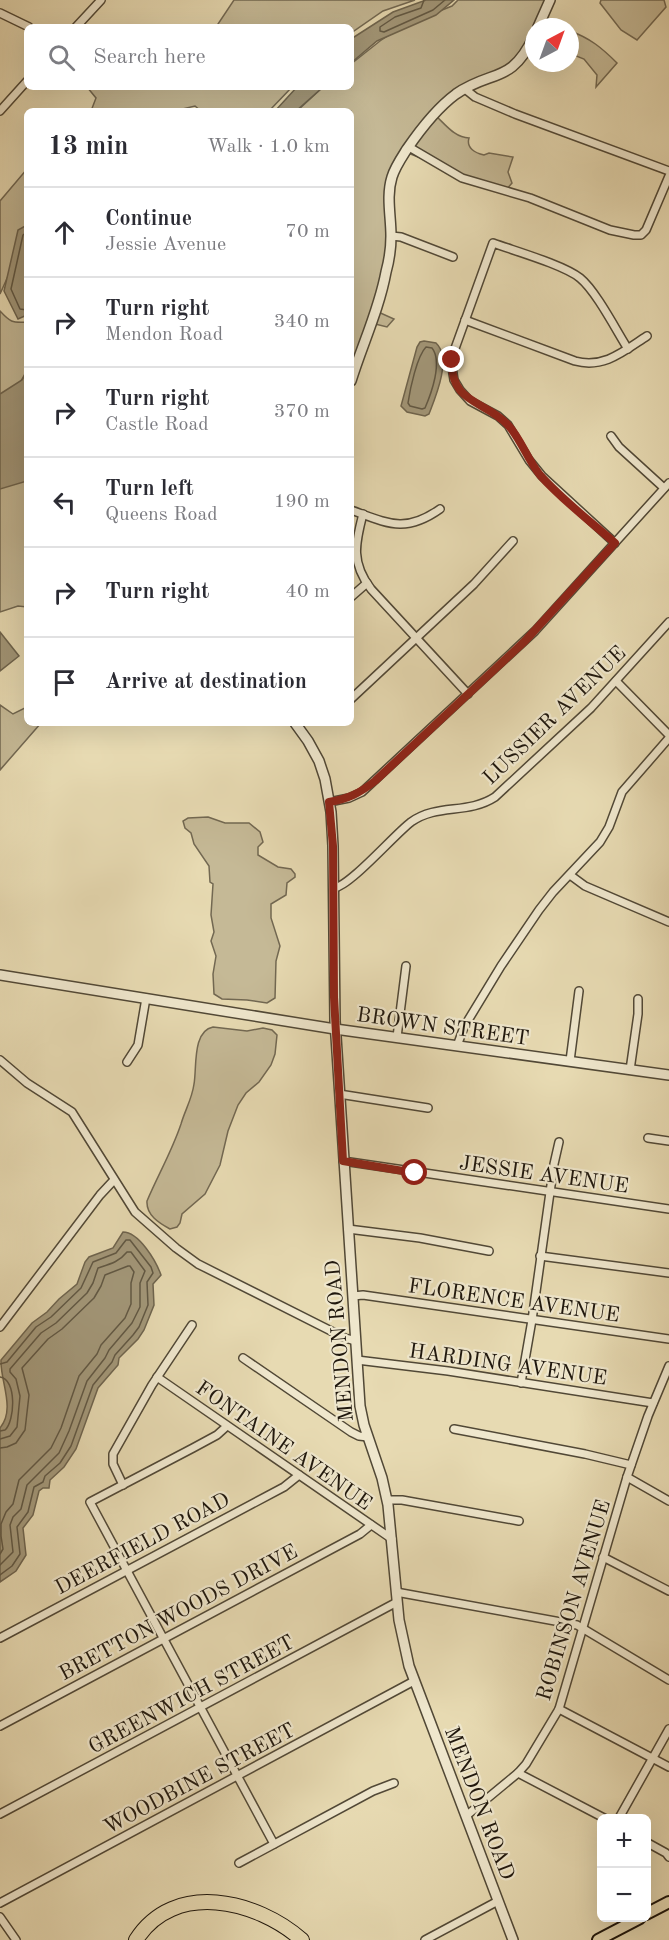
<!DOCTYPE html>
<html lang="en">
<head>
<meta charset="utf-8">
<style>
  :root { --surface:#fff; --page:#f7f7f7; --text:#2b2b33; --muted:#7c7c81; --line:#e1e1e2 }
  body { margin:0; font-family:"Old Standard TT",serif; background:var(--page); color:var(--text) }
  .controls { position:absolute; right:18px; bottom:18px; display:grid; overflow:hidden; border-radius:9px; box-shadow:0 6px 24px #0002 }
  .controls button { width:54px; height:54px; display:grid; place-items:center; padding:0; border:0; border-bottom:2px solid var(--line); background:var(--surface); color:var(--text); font:30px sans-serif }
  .compass { position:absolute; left:525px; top:18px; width:54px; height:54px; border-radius:50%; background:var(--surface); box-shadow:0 6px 24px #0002; rotate:41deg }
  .stop { position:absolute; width:18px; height:18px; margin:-14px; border:4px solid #8f2418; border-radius:50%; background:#fff }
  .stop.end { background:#8f2418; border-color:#fff; box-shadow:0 2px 6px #0008 }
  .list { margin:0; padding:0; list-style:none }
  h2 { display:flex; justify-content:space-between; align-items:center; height:78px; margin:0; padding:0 24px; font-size:26px }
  h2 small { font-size:20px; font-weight:400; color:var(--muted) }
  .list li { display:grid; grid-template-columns:39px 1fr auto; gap:18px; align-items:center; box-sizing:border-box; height:90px; padding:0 24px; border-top:2px solid var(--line) }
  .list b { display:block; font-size:22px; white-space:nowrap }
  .list p { margin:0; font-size:20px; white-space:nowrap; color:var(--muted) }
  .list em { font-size:20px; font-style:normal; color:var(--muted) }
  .icon { flex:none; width:33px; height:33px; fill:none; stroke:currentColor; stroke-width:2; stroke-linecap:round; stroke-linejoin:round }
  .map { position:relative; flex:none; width:669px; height:1940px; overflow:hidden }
  .search { position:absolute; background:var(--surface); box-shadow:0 6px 24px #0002; left:24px; top:24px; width:330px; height:66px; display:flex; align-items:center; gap:15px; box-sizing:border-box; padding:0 21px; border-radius:9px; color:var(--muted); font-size:22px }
  .panel { position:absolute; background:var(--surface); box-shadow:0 6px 24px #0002; left:24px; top:108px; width:330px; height:618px; border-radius:9px }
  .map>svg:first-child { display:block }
</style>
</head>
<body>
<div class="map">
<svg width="669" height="1940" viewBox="0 0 669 1940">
  <rect width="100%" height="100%" fill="#e7dab2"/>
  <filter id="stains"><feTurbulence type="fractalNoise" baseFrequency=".00333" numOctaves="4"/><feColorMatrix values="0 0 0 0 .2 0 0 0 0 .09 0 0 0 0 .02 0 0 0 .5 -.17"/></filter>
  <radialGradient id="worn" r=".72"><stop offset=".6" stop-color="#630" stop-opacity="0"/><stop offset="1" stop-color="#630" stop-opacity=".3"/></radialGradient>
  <!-- green -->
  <g fill="#c5b996" stroke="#726852" stroke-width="1.5">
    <path d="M234,0H415L383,11L351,33V27H216Z"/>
    <path d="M458,0H548L534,27V45L521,60L467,87L435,115C445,124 455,138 469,138C466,148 475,153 484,155L489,153L513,157L508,172L512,183L505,191L408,153L395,168L390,235L376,311L394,319L387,327L371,323L351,368V111H297L323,87H351V64L380,41L402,26L452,6Z"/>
    <path d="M601,0H664L666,7L637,40L621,30L600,3Z"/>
    <path d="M570,31C590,38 602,48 617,63L596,87L597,75L584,59L574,55L570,58Z"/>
    <path d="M87,87H292L269,111H201L195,106L174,111H91L96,98Z"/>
    <path d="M27,169V234L0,294V201Z"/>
    <path d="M0,311C10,322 12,323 27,322V370L21,381L0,405Z"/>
    <path d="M27,468V607L18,606L0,612V487Z"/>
    <path d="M27,701V723H41L0,770V705L13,714L25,708Z"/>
    <path d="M208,817L225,823H249L260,832L263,842L258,847V855L278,867L291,869L295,874V877L287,883L286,895L271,904V918L280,946L276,961L275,998L267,1003L247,1000L222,999L214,994L213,974L216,956L211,941L214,932L211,915L213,884L210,882L209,866L194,844L191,833L185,828L183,821L188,818Z"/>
    <path d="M213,1027L247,1031L263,1028L272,1030L277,1035L275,1054L271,1065L259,1082L246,1093L238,1105L228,1131L220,1165L205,1194L182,1214L180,1223L177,1227L170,1229C159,1223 146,1215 147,1201C158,1175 172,1151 181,1124C185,1110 192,1099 194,1084C197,1068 192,1031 213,1027Z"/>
  </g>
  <!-- water -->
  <g fill="#a3987a" stroke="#6e644e" stroke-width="1.5">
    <path d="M426,0H454L436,15L377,41L351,63V39L393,12Z"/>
    <path d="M297,87H323L296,111H275Z"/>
    <path d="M27,225V315L18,319L4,291L18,230Z"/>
    <path d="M424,341L436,343C452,358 436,396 429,414L425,416L407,412L401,406L417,347L420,342Z"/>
    <path d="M27,372V481L0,489V394L22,380Z"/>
    <path d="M0,632L19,656L0,671Z"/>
    <path d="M123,1232C139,1232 156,1261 161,1275L153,1284L154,1305L144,1330L138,1339L119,1358L118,1365L98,1388L76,1449L64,1467L50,1480L49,1488H43L39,1491L33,1515L23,1528L26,1555L16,1571L0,1582V1428C16,1409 0,1381 1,1360L32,1323L47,1312L59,1299L77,1284L85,1262L89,1257L113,1248Z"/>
  </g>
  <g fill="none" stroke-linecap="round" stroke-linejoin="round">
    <!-- shore -->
    <g stroke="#615844" stroke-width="1.5">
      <path d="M424,0L421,8L395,17L380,27V31L384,32L433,10L445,0"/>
      <path d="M27,232L23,235L11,289L20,309L27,310"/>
      <path d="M426,347L432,348C443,362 431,394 425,408L422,409L410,406L408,403C410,389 417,356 426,347Z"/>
      <path d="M0,1364L7,1362L36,1327L51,1317L81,1288L93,1262L116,1253L126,1240H130L151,1267L153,1273L147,1282L148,1305L139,1327L133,1335L115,1355L112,1362L93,1385L71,1446L60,1463L45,1476L43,1482L34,1487L28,1512L17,1527L20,1554L12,1566L0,1575"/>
      <path d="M0,1377C17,1379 15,1421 5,1430L0,1431"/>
      <path d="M0,1439L10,1436L17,1427L20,1396L16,1379L10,1372V1369L41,1333L56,1323L87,1293L93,1283L98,1268C110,1264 119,1262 127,1252H131L145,1271L140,1283V1307L132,1323L109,1350L105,1358L87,1381L69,1431L59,1453L27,1485L21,1509L13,1517L10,1525L13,1552L0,1565"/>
      <path d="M0,1448L7,1447L16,1443L25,1430L29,1395L22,1368L48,1339L62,1329L94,1298L101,1286L105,1275L128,1266H130L134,1272L131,1283V1304L125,1318L101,1345L97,1354L79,1376L61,1428L51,1448L19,1480L13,1504L6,1512L1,1524V1536L3,1549L0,1554"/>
    </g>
    <defs>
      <g id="minor">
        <path d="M0,13L29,27"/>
        <path d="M76,27L101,0"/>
        <path d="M465,89L475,97L515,114L669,171"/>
        <path d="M0,111L27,81"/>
        <path d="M409,147L462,178L530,198L610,230L634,235H641L646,230L669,176"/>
        <path d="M391,236L401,237L453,257"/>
        <path d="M465,320L575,361C604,369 624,351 647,336"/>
        <path d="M611,436L619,447L664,488"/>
        <path d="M351,510C387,523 405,534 440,509"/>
        <path d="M363,514C355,544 351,563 371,589L468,694"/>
        <path d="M615,543L542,476L529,460L508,425L498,416L470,401L460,390L454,380L452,367L453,354L493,243C515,251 564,265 580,278C596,291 616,330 628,349"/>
        <path d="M351,597L367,583"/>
        <path d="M616,681L669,735"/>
        <path d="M351,699L474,584L513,541"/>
        <path d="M329,802L349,798L362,792L535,631L669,483"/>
        <path d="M570,875L585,886L669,922"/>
        <path d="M334,888C350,886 394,835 411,822C438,803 467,815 495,797L591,708L669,622"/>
        <path d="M397,1037L406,966"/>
        <path d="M457,1046L464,1027L501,966L539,910L553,892L600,842L609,827L622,792L669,738"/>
        <path d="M0,1060L27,1083L72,1112L135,1212L176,1248L198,1264L345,1338L356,1341"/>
        <path d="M570,1061L579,991"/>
        <path d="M127,1062L138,1045L146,998"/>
        <path d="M630,1070L638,1014V999"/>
        <path d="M339,1094L428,1108"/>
        <path d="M648,1138L669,1141"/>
        <path d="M343,1161L669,1209"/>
        <path d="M348,1229L420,1238L489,1251"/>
        <path d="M540,1256L669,1273"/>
        <path d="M353,1296L363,1295L669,1339"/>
        <path d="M0,1327L100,1195L114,1180"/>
        <path d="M243,1358L351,1432L359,1436L368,1437"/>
        <path d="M357,1360L448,1371L653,1403"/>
        <path d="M157,1377L392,1539"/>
        <path d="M521,1383L532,1320L554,1164L559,1142"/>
        <path d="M227,1426L217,1435L193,1448L90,1502L274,1844"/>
        <path d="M454,1429L585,1454L631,1465"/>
        <path d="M627,1477L669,1501"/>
        <path d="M123,1485L113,1464V1454L152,1385L192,1325"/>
        <path d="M387,1500H402L519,1521"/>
        <path d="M603,1557L669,1591"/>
        <path d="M396,1592L577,1625L669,1680"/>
        <path d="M0,1638L284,1487L299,1475"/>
        <path d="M559,1709L669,1767"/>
        <path d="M0,1726L360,1534L371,1525"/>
        <path d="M518,1773L604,1818"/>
        <path d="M0,1814L397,1602"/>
        <path d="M466,1816L518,1773L526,1764L559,1709L627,1477L648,1416L669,1366"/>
        <path d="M619,1818L669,1729"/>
        <path d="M646,1842L666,1853L669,1857"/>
        <path d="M239,1863L373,1791L394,1783"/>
        <path d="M0,1903L414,1681"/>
        <path d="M0,1917L16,1940"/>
        <path d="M425,1940L498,1901"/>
      </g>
      <g id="tertiary">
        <path d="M538,27L550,0"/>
        <path d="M351,381C362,345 379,310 386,272C389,261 391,248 391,236C391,216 386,196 392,177C395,167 402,157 407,149C420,130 437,108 456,94C492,69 511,85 534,36"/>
        <path d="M295,723L308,741L319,761L325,779L331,812L333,846L335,1021L360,1406L364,1425L382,1478L388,1505L399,1620L409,1666L513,1940"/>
        <path d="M0,975L335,1029L669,1075"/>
      </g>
      <g id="primary">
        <path d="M646,1914L669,1902"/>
        <path d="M598,1940L640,1918"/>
      </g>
      <path id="motorway" d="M136,1940C174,1880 257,1900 302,1940"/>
    </defs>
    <!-- minor casing -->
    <use href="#minor" stroke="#514836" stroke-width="10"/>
    <!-- tertiary casing -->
    <use href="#tertiary" stroke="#514836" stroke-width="12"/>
    <!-- primary casing -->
    <use href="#primary" stroke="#1f170d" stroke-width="14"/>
    <!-- motorway casing -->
    <use href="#motorway" stroke="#1f170d" stroke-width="16"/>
    <!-- minor -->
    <use href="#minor" stroke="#efe7cd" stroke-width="7"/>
    <!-- tertiary -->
    <use href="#tertiary" stroke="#efe7cd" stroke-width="9"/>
    <!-- primary -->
    <use href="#primary" stroke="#e7dab2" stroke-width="10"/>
    <!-- motorway -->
    <use href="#motorway" stroke="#e7dab2" stroke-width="14"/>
  </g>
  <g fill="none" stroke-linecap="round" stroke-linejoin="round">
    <!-- route -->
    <path stroke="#8f2418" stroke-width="8" d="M415,1173L343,1161L334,997L333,846L329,802C348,799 360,793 375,781L525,641L615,543C590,521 562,500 540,475C527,459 521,439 508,425C485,400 450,404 452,360"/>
  </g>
  <g text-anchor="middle" stroke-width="4.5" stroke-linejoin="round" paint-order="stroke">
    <!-- street labels -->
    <g font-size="21" fill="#1f170d" stroke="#efe7cd">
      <text transform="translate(554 715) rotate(-44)" y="7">LUSSIER AVENUE</text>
      <text transform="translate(443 1026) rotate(8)" y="7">BROWN STREET</text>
      <text transform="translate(544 1174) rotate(8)" y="7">JESSIE AVENUE</text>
      <text transform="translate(514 1300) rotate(8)" y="7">FLORENCE AVENUE</text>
      <text transform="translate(339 1341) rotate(-95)" y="7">MENDON ROAD</text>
      <text transform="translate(508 1364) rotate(8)" y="7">HARDING AVENUE</text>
      <text transform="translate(284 1445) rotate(35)" y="7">FONTAINE AVENUE</text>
      <text transform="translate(142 1543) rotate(-28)" y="7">DEERFIELD ROAD</text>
      <text transform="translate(573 1600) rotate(-73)" y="7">ROBINSON AVENUE</text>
      <text transform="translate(178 1612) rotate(-28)" y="7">BRETTON WOODS DRIVE</text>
      <text transform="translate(191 1694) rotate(-28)" y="7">GREENWICH STREET</text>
      <text transform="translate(199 1778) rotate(-28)" y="7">WOODBINE STREET</text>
      <text transform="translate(480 1803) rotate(69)" y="7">MENDON ROAD</text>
    </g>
  </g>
  <rect width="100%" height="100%" filter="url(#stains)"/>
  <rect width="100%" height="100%" fill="url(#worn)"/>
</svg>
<div class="controls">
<button>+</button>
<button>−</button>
</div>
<svg class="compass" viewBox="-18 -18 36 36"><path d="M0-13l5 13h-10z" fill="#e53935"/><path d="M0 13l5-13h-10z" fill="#7c7c81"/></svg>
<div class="stop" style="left:415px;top:1173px"></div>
<div class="stop end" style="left:452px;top:360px"></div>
<div class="search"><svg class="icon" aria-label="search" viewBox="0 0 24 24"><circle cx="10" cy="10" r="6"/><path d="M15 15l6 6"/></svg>Search here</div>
<section class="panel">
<h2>13 min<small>Walk · 1.0 km</small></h2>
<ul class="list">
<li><svg class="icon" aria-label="ahead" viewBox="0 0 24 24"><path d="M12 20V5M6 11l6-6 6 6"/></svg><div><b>Continue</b><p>Jessie Avenue</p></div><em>70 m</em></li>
<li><svg class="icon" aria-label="right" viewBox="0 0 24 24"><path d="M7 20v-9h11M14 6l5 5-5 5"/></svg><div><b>Turn right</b><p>Mendon Road</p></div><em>340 m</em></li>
<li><svg class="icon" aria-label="right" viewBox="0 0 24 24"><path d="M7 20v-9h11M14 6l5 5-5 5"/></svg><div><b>Turn right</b><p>Castle Road</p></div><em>370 m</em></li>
<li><svg class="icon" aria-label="left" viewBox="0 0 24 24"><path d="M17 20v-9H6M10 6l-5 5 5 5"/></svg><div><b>Turn left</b><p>Queens Road</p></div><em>190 m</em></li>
<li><svg class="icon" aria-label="right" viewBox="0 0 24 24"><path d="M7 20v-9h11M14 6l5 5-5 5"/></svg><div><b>Turn right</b></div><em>40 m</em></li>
<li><svg class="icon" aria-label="arrive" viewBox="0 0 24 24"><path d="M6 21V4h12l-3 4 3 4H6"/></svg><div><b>Arrive at destination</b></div></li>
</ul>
</section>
</div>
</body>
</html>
